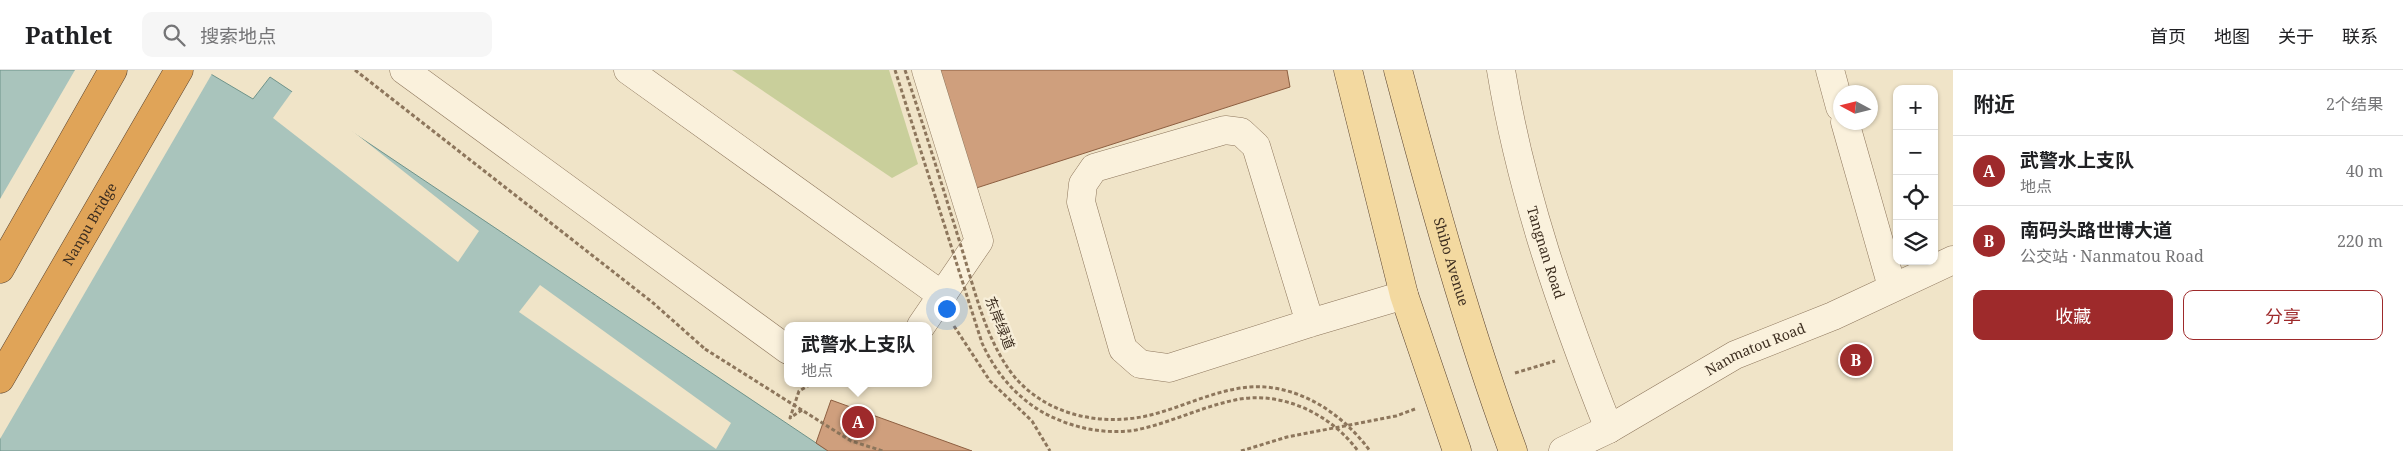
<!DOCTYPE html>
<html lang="zh">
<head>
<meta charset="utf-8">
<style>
  :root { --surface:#fff; --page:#f6f6f6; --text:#202124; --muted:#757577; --line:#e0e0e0; --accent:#9e2a2b }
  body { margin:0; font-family:"Noto Serif","Noto Sans SC",serif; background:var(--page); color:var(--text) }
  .controls { position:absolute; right:15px; top:15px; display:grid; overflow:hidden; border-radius:10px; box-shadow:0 1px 4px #0004 }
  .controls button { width:45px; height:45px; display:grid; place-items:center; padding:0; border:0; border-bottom:1px solid var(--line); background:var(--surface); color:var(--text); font:25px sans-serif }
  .compass { position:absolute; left:1833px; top:15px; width:45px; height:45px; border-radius:50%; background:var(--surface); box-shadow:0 1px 4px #0004; rotate:277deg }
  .you { position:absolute; left:946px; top:238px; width:18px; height:18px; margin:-12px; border:4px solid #fff; border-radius:50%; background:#1a73e8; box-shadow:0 0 0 8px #1a73e833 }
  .badge { display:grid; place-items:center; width:32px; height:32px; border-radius:50%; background:var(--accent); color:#fff; font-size:16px; font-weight:700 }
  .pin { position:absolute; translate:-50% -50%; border:2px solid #fff; box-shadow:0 1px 5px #0006 }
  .popup { position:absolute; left:784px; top:252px; width:148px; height:65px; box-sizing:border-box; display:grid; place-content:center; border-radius:10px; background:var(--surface); filter:drop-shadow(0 1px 4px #0005); font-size:16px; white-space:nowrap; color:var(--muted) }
  .popup b { font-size:19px; color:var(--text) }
  .popup::after { content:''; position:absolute; left:50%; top:100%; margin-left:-10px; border:10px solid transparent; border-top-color:var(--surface) }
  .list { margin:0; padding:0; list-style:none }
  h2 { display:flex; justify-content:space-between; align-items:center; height:65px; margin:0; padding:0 20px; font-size:21px }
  h2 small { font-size:16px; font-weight:400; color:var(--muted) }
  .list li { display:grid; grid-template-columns:32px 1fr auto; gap:15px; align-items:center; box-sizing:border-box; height:70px; padding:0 20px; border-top:1px solid var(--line) }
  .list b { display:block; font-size:19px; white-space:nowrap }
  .list p { margin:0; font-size:16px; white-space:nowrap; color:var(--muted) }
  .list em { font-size:16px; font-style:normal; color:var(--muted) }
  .actions { display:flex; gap:10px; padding:15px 20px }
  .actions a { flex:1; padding:11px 0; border:1px solid var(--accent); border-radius:10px; text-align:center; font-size:18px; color:var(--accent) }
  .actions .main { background:var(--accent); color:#fff }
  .icon { flex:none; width:28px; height:28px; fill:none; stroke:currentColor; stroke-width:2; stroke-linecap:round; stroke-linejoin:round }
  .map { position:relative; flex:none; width:1953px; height:381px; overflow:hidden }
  header { display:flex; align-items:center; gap:30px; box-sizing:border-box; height:70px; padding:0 25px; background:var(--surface); border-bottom:1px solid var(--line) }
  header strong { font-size:24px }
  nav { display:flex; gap:28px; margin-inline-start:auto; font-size:18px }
  .search { width:350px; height:45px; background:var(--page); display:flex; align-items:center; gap:12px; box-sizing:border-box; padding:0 18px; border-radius:10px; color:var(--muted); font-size:19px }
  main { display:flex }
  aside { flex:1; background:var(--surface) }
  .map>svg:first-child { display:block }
</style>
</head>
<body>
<header>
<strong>Pathlet</strong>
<div class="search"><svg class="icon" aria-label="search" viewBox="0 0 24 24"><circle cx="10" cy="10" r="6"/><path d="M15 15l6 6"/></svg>搜索地点</div>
<nav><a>首页</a><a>地图</a><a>关于</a><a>联系</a></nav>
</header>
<main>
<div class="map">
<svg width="1953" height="381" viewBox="0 0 1953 381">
  <rect width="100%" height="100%" fill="#f0e4c8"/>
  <!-- green -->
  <path fill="#c9cf9b" d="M732,0H889L918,94L892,108Z"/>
  <!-- water -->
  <path fill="#a9c4bc" stroke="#6f938a" d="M0,0H204L253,29L270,7L828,381H0Z"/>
  <!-- pier -->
  <g fill="#f0e4c8">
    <path d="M75,0H209L213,2L0,369V129Z"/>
    <path d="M294,19L336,48L479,161L458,192L273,48Z"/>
    <path d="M540,215L731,353L716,379L519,242Z"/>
  </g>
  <!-- building -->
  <g fill="#cf9f7d" stroke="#8d5f41">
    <path d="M928,0H1287L1290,17L967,121Z"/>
    <path d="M831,330L972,381H828L816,373Z"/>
  </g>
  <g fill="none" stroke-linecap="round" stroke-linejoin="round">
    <defs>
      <g id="minor">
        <path d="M404,0L788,280"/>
        <path d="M628,0L943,226"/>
        <path id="s1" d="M1501,0C1521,123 1563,243 1609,359"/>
        <path d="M1830,0L1840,37"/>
        <path d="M1845,52L1892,217"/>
        <path d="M1310,253L1256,76L1241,62L1225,60L1094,98L1083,114L1081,132L1123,279L1140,294L1169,298L1310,253L1404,225"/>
        <path d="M921,256L979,171L926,0"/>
        <path id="s2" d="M1563,381L1609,359L1735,285L1833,246L1953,190"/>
      </g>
      <g id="major">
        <path d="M1348,0L1404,225L1457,381"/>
        <path id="s3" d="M1398,0C1432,128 1467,256 1513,381"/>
      </g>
      <g id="highway">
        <path d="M0,199L113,0"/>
        <path id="s4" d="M0,309L179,0"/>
      </g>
    </defs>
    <!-- minor casing -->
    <use href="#minor" stroke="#8d765c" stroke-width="29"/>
    <!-- major casing -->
    <use href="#major" stroke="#5b4430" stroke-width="29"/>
    <!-- highway casing -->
    <use href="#highway" stroke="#5b4430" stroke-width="29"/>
    <!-- path -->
    <g stroke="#8d765c" stroke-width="3" stroke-dasharray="4 2.5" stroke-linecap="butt">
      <path d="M355,0L652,232L705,279"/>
      <path d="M954,256L990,311L1032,351L1050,381"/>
      <path d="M1515,303L1555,291"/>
      <path d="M802,340L790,348L799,321L813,313"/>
      <path d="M1241,381L1287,367L1396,346L1415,339"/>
    </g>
    <!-- minor -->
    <use href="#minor" stroke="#faf1dc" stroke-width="28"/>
    <!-- major -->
    <use href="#major" stroke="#f3d9a0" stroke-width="28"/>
    <!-- highway -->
    <use href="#highway" stroke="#e0a458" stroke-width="28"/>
    <!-- path-bridge -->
    <g stroke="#8d765c" stroke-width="3" stroke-dasharray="4 2.5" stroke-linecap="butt">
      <path d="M895,0L982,273C995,302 1016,327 1044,343C1072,358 1105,365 1136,360C1170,353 1201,337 1235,330C1281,320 1331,344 1358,381"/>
      <path d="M905,0C924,57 942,115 960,173C974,217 985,269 1013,305C1048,348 1108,358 1158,343C1186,335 1213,322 1241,318C1292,310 1341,341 1370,381"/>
      <path d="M705,279L851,371L883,381"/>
    </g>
  </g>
  <g text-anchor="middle" stroke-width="5" stroke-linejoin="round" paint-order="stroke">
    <!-- street labels -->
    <g font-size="14" fill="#3d2e20" stroke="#f7eed8">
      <text dy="5" stroke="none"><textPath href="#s4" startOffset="179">Nanpu Bridge</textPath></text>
      <text dy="5" stroke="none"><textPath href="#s1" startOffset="188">Tangnan Road</textPath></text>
      <text dy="5" stroke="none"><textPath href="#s3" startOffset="199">Shibo Avenue</textPath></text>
      <text transform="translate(1000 253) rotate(68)" y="5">东岸绿道</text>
      <text dy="5" stroke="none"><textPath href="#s2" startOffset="218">Nanmatou Road</textPath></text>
    </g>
  </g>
</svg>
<div class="controls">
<button>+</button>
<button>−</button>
<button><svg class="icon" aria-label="locate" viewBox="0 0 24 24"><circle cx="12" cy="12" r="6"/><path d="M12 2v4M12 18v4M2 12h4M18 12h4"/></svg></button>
<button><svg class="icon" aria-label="layers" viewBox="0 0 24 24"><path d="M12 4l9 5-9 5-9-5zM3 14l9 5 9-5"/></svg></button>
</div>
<svg class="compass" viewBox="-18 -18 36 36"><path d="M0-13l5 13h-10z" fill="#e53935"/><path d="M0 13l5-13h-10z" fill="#757577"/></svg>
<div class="you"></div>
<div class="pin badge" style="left:858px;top:352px">A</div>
<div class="popup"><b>武警水上支队</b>地点</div>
<div class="pin badge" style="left:1856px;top:290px">B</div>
</div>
<aside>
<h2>附近<small>2个结果</small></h2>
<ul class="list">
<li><span class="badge">A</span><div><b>武警水上支队</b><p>地点</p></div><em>40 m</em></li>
<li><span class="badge">B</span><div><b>南码头路世博大道</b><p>公交站 · Nanmatou Road</p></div><em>220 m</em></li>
</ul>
<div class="actions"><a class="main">收藏</a><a>分享</a></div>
</aside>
</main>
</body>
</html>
